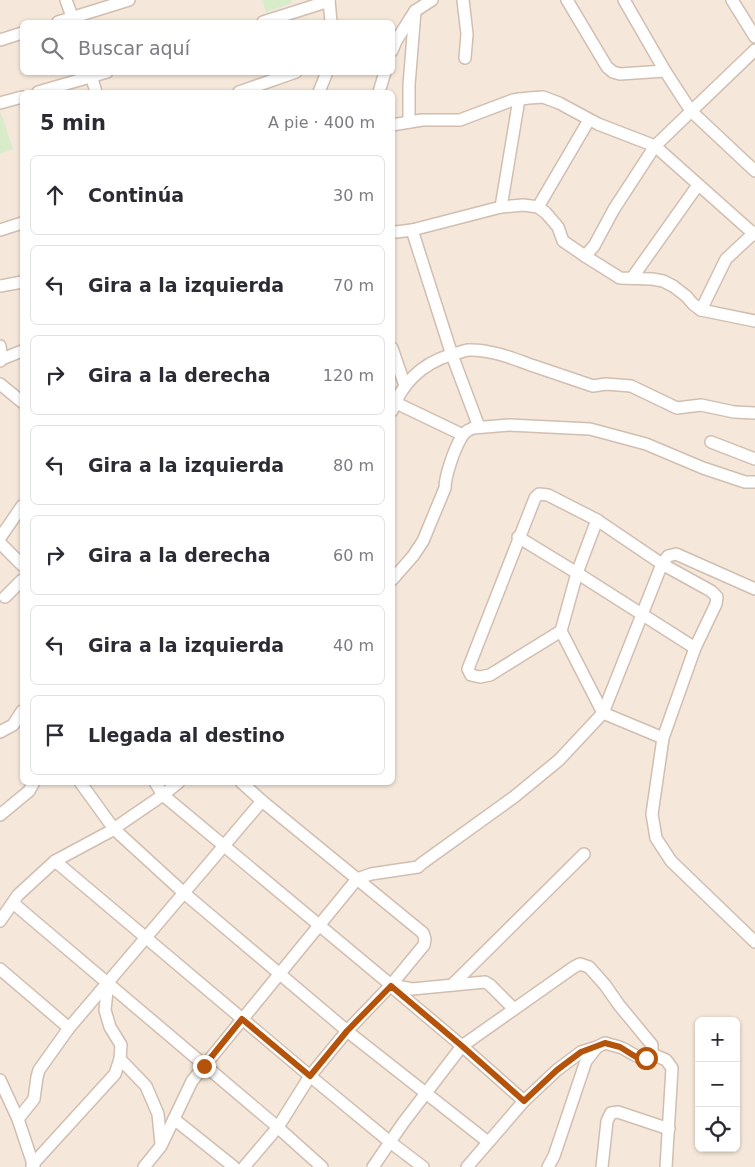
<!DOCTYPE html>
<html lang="es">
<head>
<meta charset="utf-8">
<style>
  :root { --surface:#fff; --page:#f7f7f7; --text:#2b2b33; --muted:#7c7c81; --line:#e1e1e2 }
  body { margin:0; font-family:"DejaVu Sans",sans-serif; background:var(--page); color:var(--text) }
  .controls { position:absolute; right:15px; bottom:15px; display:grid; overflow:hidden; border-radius:8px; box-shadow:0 1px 4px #0004 }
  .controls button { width:45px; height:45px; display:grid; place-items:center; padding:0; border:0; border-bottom:1px solid var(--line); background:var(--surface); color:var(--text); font:25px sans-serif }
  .stop { position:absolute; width:15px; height:15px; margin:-11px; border:4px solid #b45309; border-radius:50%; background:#fff }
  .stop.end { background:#b45309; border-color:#fff; box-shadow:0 1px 5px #0008 }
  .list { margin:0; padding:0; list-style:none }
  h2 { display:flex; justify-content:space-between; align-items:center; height:65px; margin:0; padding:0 20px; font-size:21px }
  h2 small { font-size:16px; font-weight:400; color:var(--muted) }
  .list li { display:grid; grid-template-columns:32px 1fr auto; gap:15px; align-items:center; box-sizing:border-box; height:80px; margin:0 10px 10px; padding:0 10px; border:1px solid var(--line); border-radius:8px }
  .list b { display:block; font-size:19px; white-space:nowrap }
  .list em { font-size:16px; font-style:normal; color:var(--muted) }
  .icon { flex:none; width:28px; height:28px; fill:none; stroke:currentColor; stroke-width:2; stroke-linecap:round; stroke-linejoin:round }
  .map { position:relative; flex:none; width:755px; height:1167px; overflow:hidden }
  .search { position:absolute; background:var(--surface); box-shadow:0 1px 4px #0004; left:20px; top:20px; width:375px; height:55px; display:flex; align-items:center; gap:12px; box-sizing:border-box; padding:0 18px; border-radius:8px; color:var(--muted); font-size:19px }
  .panel { position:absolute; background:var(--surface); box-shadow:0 1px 4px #0004; left:20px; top:90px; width:375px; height:695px; border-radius:8px }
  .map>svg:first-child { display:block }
</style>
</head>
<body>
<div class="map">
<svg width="755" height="1167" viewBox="0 0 755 1167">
  <rect width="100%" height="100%" fill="#fdf6ec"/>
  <!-- residential -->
  <path fill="#f5e8da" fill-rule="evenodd" d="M0,0H755V1167H0ZM22,22H392V72H22ZM22,92H392V782H22ZM699,1021H736V1148H699Z"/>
  <!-- green -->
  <g fill="#d8ecc9">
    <path d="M262,0H291L292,3L266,12Z"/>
    <path d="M1,113L13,149L0,154V114Z"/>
  </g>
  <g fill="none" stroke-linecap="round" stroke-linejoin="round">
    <defs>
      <g id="minor">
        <path d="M66,0L74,22"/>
        <path d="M329,0L331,22"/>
        <path d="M463,0L467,34L465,58"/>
        <path d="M567,0L607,67L613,72L620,74L665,71"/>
        <path d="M624,0L665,71L691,111L755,171"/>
        <path d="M732,0L755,37"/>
        <path d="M58,22L129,0"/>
        <path d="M263,22L329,1"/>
        <path d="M0,40L22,33"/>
        <path d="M392,51L396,41L415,11L432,0"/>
        <path d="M90,72L96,92"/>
        <path d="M38,92L107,72"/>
        <path d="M239,92L296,72"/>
        <path d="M319,92L327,72"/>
        <path d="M379,92L385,72"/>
        <path d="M0,103L22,97"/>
        <path d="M409,122V85L415,11"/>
        <path d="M392,125L422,120H460L513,100L529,98L543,97L559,103L598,124L655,146L755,50"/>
        <path d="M501,207L519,99"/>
        <path d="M538,207L589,120"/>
        <path d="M0,230L22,223"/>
        <path d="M412,230L452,355L479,427"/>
        <path d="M392,231L396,232L412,230L501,207L523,205L531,206L538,207L546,213L558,227L563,241L585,256L594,246L614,209L655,146L755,235"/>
        <path d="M585,256L620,278L652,279L663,281L673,286L686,296L693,304L701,310L755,321"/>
        <path d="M632,278L698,185"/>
        <path d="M0,286L22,282"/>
        <path d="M701,310L726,259L755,232"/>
        <path d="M0,346L2,359"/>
        <path d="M392,348L405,386"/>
        <path d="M0,361L2,359L22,351"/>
        <path d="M0,384L22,402"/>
        <path d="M392,401L463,435"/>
        <path d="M392,411C402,383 422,364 450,355C456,354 462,351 468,350C489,349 512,358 531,365C552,372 572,379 593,386L606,384L631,386L677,408L701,405L734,412L755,413"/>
        <path d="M711,442L755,459"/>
        <path d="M597,520L577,573L561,631L603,713L663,738"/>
        <path d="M518,537L577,573L695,648"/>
        <path d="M0,538L22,506"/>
        <path d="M0,543L22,565"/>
        <path d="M392,580L413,556L423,541L445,488C445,476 454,450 461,438C463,433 468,430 473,428L509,425L590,429L646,444L703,468L745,482H755"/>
        <path d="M5,597L22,580"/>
        <path d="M561,631L490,675L480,677L471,675L468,669L535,498L539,494L548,495L597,520L662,564L711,591L717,597L716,604L695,648L663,738L652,814L656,838L671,861L755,942"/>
        <path d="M0,732L13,725L22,711"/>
        <path d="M80,782L114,829L184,893L352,1035L488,1142"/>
        <path d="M155,782L163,795L391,985L412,989L485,982L490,985L514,1009"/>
        <path d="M241,782L262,801L423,933L425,939L424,945L391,985L347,1031L310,1076L278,1127L244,1167"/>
        <path d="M0,815L29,791L34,782"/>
        <path d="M55,861L310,1076L390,1142L423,1167"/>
        <path d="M13,903L274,1124L322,1167"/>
        <path d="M0,921L18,895L55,861L109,832L163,795L179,782"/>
        <path d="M0,969L69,1028"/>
        <path d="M452,985L584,854"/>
        <path d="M392,987L462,1046L524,1101"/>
        <path d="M652,1054L666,1060L672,1068L666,1167"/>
        <path d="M120,1059L146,1086L158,1114L161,1144"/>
        <path d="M0,1080L18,1119L34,1167"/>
        <path d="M18,1119L34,1099L37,1077L39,1070L69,1028L262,801"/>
        <path d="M174,1119L234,1167"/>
        <path d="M32,1165L115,1074L120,1059L121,1045L110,1027L105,1010L108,982"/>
        <path d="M144,1167L161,1146L192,1081L357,879L371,874L418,867L421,864L514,797L559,760L603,713L662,564L668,556L676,554L755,589"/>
        <path d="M373,1167L403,1123L462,1046L574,967L580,964L589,967L605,985L619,1005L652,1045V1054C639,1062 633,1053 622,1048C617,1046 611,1045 605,1043L597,1047L586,1061L554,1156L548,1167"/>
        <path d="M467,1167L524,1101L557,1070L581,1052L597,1047"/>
        <path d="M602,1167L607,1121L611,1113L618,1112L669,1129"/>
      </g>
    </defs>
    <!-- minor casing -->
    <use href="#minor" stroke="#d1beb0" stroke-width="14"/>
    <!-- minor -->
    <use href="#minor" stroke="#fff" stroke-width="11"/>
  </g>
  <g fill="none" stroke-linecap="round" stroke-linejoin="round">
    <!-- route -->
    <path stroke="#b45309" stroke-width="6" d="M204,1066L242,1019L310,1076L347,1031L391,986L462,1046L524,1101L557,1070L581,1052L605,1043L620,1047L636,1057L646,1058"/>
  </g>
</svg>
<div class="controls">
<button>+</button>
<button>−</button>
<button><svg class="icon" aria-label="locate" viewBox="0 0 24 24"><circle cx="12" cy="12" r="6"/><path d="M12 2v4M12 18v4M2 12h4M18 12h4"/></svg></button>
</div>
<div class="stop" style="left:646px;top:1058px"></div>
<div class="stop end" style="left:204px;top:1066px"></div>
<div class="search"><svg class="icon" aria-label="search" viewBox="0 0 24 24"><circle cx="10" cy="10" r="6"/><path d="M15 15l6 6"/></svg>Buscar aquí</div>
<section class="panel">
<h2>5 min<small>A pie · 400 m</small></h2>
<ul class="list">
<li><svg class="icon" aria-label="ahead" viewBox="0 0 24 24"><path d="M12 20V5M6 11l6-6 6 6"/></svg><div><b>Continúa</b></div><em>30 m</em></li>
<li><svg class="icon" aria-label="left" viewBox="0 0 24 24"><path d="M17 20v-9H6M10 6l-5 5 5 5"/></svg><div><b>Gira a la izquierda</b></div><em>70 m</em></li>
<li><svg class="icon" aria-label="right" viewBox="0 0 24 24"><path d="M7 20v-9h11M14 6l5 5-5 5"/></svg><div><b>Gira a la derecha</b></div><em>120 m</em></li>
<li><svg class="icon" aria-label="left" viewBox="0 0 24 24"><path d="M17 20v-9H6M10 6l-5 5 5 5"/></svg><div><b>Gira a la izquierda</b></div><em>80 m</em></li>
<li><svg class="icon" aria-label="right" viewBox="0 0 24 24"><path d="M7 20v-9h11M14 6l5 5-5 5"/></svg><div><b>Gira a la derecha</b></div><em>60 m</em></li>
<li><svg class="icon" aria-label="left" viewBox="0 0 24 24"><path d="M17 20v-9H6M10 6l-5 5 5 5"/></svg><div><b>Gira a la izquierda</b></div><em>40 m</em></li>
<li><svg class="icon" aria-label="arrive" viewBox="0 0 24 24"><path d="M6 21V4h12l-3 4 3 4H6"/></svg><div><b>Llegada al destino</b></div></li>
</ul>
</section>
</div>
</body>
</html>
